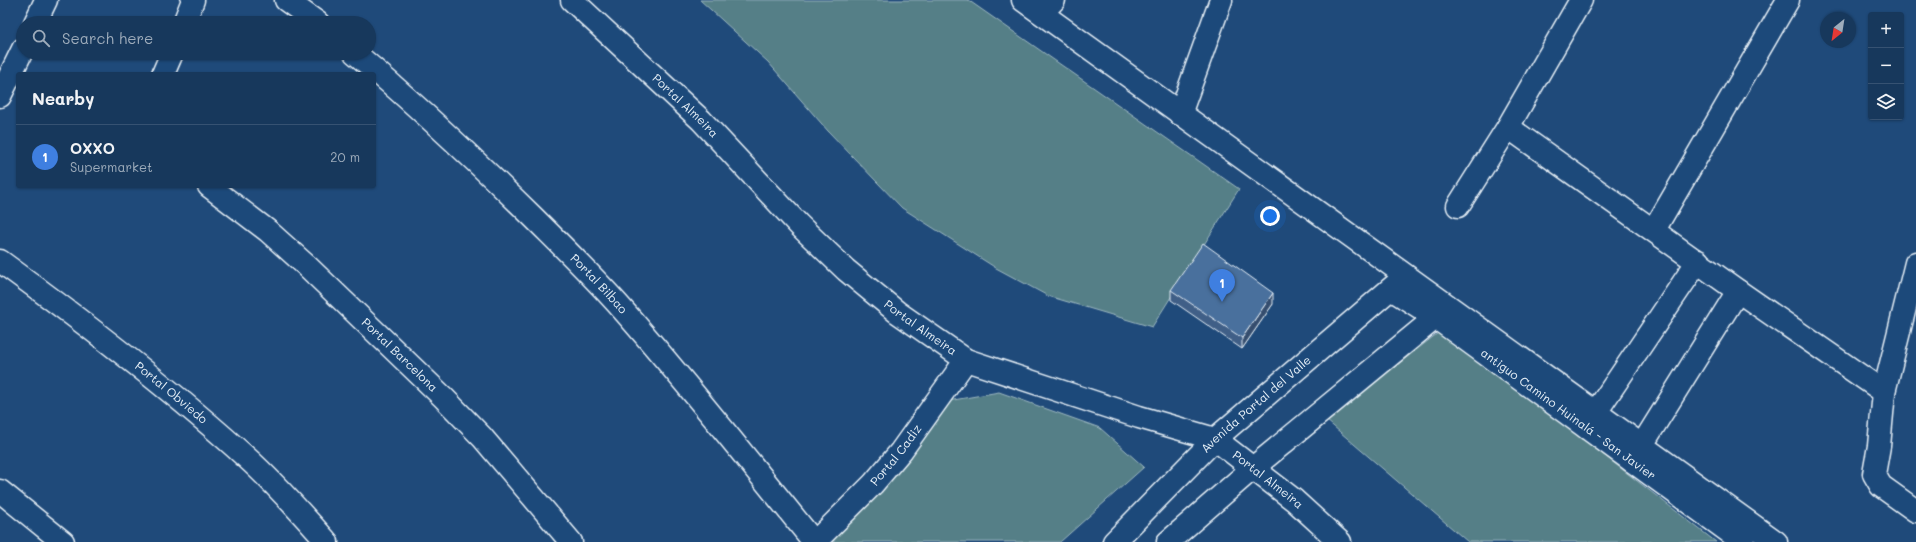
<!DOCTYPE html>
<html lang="en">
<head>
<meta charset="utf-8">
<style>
  :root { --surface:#17385c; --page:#203f62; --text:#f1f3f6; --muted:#9eacbb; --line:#365272; --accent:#8abfa5 }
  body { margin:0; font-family:Mali,sans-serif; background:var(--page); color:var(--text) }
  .controls { position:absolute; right:12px; top:12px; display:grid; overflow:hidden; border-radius:4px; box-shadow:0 1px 3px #0004 }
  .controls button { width:36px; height:36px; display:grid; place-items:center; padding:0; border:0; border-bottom:1px solid var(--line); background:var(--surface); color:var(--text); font:20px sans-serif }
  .compass { position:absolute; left:1820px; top:12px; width:36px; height:36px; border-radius:50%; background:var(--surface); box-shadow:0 1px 3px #0004; rotate:210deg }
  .you { position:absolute; left:1270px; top:216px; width:14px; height:14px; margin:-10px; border:3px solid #fff; border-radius:50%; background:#1a73e8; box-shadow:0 0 0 6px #1a73e833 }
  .badge { display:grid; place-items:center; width:26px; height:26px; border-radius:50%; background:var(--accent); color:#fff; font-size:13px; font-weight:700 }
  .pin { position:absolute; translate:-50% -33px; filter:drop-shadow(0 1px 2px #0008) }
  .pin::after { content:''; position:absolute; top:21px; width:14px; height:12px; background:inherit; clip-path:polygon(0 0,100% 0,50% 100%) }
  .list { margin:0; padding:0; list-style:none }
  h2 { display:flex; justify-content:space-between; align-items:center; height:52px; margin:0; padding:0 16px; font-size:17px }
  h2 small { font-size:13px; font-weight:400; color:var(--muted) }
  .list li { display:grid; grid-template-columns:26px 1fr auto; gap:12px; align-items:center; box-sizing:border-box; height:64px; padding:0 16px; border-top:1px solid var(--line) }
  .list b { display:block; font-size:15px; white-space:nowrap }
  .list p { margin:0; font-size:13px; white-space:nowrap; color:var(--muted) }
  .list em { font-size:13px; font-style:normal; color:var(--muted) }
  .icon { flex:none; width:22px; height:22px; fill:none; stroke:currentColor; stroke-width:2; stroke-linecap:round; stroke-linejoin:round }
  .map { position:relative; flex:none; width:1916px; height:542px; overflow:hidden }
  .search { position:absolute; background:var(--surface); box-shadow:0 1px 3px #0004; left:16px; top:16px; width:360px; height:44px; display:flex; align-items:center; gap:10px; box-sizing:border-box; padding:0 14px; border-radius:22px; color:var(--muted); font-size:15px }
  .panel { position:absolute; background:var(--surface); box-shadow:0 1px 3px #0004; left:16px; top:72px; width:360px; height:116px; border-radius:4px }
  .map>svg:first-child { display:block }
</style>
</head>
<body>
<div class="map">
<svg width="1916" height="542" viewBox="0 0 1916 542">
  <rect width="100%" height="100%" fill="#1f4a7a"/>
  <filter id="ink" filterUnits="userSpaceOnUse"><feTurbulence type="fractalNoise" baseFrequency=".025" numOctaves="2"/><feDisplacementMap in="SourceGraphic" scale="8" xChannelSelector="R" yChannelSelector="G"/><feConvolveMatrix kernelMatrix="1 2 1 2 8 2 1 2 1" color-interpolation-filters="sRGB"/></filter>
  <g filter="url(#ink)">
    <!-- green -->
    <g fill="#547f87" stroke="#9eb8c0">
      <path d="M700,0H968L1239,189L1152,327L1048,296L996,268L902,208L828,131L768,62Z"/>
      <path d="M1442,330L1716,542H1468L1326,420Z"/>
      <path d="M999,392L1100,428L1144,467L1060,542H828L948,401Z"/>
    </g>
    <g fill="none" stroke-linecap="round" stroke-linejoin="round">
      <defs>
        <g id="street">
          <path d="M286,0L318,23"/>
          <path id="s1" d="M572,0L701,120L799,225L846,270L897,312L966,360L1139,417L1215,439L1294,500L1340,542"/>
          <path d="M1042,13L1054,0"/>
          <path d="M184,23L193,0"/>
          <path id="s2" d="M355,53C417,105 476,161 534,218C564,248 595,278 623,310C689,385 751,464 814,542"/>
          <path d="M163,74L172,53"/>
          <path d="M1180,114L1221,0"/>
          <path d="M1508,127L1738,291L1884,392"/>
          <path id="s3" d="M209,186L268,231L308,267L443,397L482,437L571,542"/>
          <path d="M1458,206L1508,127L1581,0"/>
          <path d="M1654,230L1788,0"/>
          <path id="s4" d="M0,261C85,323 170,388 247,458C276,484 301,513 327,542"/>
          <path d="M1916,263L1884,392L1879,446L1874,474L1881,486L1916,511"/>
          <path d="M1587,428L1596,412L1698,261"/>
          <path d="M1632,461L1738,291"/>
          <path d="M0,491L63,542"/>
          <path id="s5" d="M815,542L873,484L901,451L966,360"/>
        </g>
        <g id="secondary">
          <path d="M1023,0L1776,542"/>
          <path d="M35,23L46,0"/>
          <path d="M0,96L23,49"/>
          <path id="s6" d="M1391,289L1435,317L1743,542"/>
          <path id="s7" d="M1114,542L1215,439L1402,279"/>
          <path d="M1168,542L1253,468L1446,309"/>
        </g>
      </defs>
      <!-- street casing -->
      <use href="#street" stroke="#e8f1f8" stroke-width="25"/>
      <!-- secondary casing -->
      <use href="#secondary" stroke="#e8f1f8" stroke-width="25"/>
      <!-- street -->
      <use href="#street" stroke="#1f4a7a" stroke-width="22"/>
      <!-- secondary -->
      <use href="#secondary" stroke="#1f4a7a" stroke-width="22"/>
    </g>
    <!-- wall -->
    <path fill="#405f87" stroke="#e8f1f8" d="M1171,290L1273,304L1242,349L1171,300Z"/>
    <!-- shaded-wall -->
    <path fill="#344e6e" stroke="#e8f1f8" d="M1273,293V304L1242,349V338Z"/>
    <!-- building -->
    <path fill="#4a6f9d" stroke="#e8f1f8" d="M1203,243L1273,293L1242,338L1171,290Z"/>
  </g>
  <g text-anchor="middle" stroke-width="4" stroke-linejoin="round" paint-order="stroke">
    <!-- street labels -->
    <g font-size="12" fill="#e8f1f8" stroke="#1f4a7a">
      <text dy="4" stroke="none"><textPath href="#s1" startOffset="155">Portal Almeira</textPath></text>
      <text dy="4" stroke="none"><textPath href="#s2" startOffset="336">Portal Bilbao</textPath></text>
      <text dy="4" stroke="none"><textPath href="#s1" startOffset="479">Portal Almeira</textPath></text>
      <text dy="4" stroke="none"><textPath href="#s3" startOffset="255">Portal Barcelona</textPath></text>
      <text dy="4" stroke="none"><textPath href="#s4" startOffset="216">Portal Obviedo</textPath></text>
      <text dy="4" stroke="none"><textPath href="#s7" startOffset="198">Avenida Portal del Valle</textPath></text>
      <text dy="4" stroke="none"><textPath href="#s6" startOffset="217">antiguo Camino Huinalá - San Javier</textPath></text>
      <text dy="4" stroke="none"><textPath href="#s5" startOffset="119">Portal Cadiz</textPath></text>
      <text dy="4" stroke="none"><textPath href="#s1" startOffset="863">Portal Almeira</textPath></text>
    </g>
  </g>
</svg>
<div class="controls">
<button>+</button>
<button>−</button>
<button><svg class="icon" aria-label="layers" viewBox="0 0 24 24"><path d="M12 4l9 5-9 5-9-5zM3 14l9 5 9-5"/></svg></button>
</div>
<svg class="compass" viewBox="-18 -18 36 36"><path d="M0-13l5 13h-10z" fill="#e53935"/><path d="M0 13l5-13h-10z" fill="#9eacbb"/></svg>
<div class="you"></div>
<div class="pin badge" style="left:1222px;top:302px;background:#3f7fe0">1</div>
<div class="search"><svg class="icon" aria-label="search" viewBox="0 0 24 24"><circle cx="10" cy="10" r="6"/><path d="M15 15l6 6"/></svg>Search here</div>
<section class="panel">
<h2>Nearby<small></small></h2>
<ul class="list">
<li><span class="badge" style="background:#3f7fe0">1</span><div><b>OXXO</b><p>Supermarket</p></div><em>20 m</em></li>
</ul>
</section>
</div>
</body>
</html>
